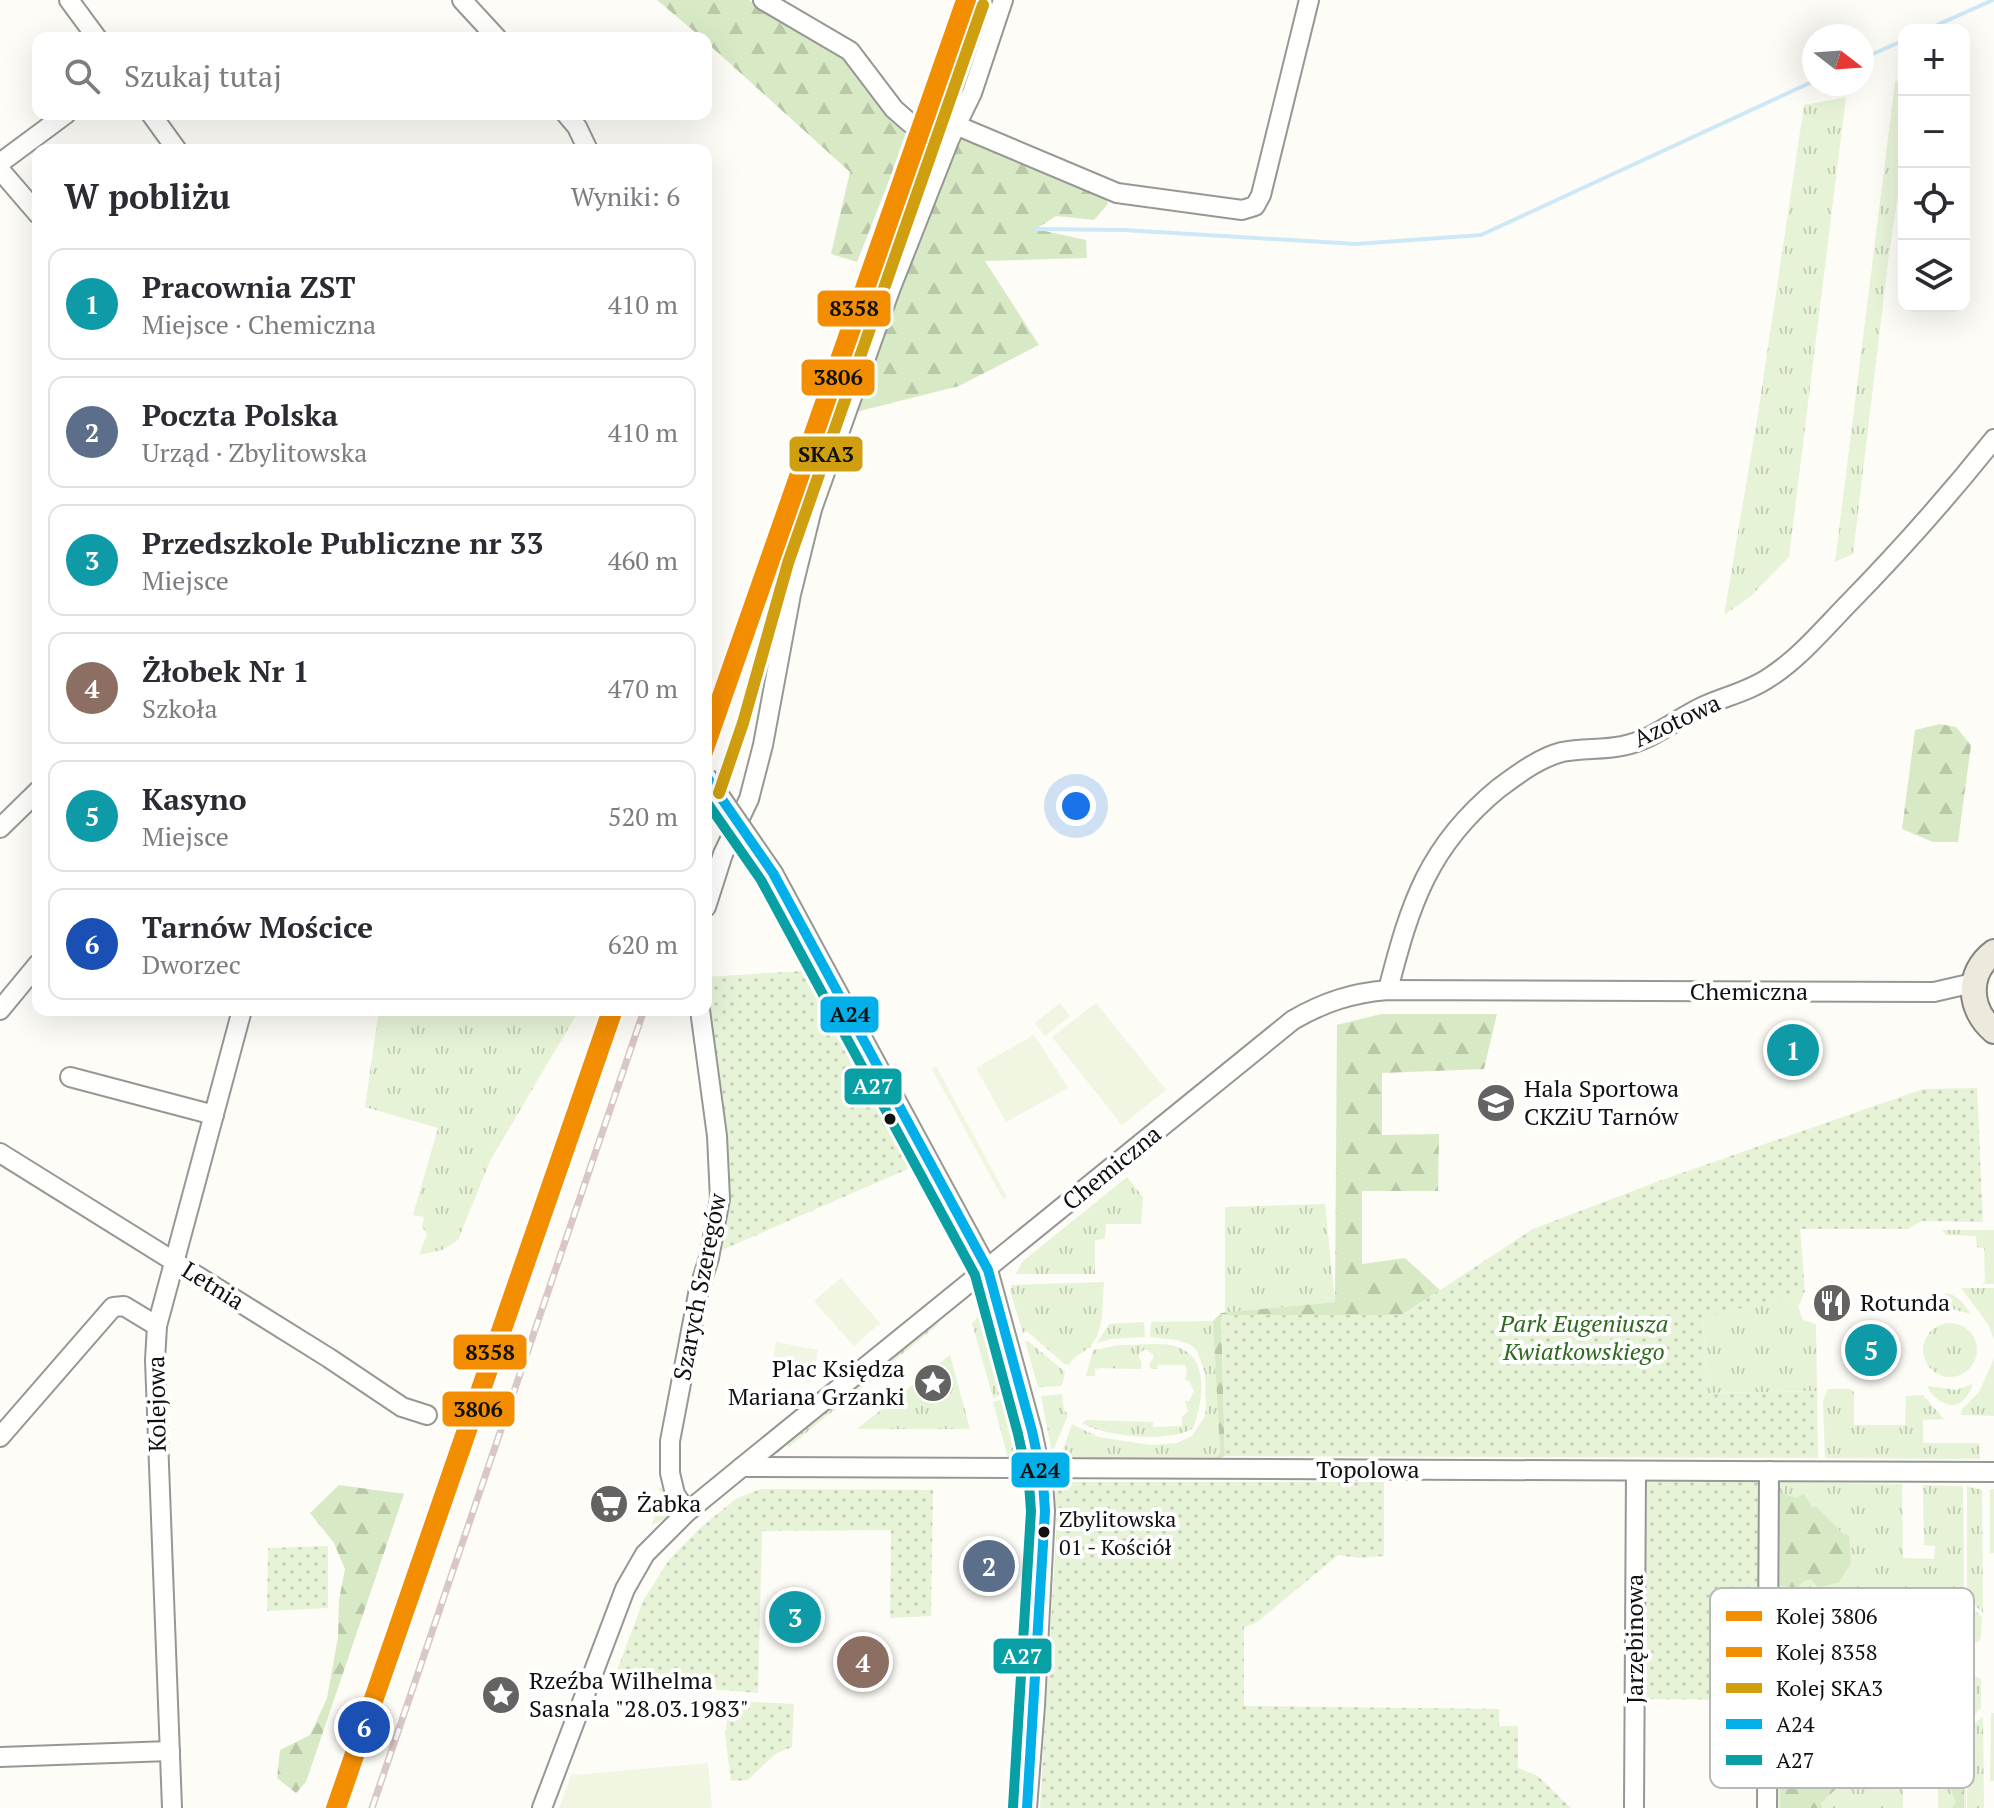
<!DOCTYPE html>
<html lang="pl">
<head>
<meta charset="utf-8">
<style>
  :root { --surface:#fff; --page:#f2f2f3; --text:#2b2b33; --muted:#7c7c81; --line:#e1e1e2; --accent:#646362 }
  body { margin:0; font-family:"PT Serif",serif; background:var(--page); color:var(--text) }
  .controls { position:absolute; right:24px; top:24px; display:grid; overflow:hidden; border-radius:16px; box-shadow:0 8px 32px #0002 }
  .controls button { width:72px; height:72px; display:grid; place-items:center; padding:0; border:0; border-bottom:2px solid var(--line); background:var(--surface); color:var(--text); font:40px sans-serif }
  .compass { position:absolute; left:1802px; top:24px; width:72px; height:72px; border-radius:50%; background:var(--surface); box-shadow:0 8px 32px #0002; rotate:107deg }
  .you { position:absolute; left:1076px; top:806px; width:28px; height:28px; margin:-20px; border:6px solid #fff; border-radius:50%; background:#1a73e8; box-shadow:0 0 0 12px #1a73e833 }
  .badge { display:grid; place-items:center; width:52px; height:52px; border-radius:50%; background:var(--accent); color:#fff; font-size:26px; font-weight:700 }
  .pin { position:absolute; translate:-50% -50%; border:4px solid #fff; box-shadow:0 2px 8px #0006 }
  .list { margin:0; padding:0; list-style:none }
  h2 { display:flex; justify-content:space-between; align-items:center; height:104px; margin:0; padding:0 32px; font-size:34px }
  h2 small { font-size:26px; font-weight:400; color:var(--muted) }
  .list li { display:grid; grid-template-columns:52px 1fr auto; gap:24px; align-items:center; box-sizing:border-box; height:112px; margin:0 16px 16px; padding:0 16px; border:2px solid var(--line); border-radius:16px }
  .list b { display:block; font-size:30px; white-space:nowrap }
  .list p { margin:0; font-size:26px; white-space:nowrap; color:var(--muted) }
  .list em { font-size:26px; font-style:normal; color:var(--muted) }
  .icon { flex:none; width:44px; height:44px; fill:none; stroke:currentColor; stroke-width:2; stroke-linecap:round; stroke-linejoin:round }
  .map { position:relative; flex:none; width:1994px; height:1808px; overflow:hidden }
  .search { position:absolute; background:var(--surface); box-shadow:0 8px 32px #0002; left:32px; top:32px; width:680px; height:88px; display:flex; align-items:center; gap:20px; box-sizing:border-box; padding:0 28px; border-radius:16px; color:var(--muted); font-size:30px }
  .panel { position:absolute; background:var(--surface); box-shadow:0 8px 32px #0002; left:32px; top:144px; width:680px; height:872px; border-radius:16px }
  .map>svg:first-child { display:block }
</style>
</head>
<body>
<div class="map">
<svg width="1994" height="1808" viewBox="0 0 1994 1808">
  <defs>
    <pattern id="grass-tufts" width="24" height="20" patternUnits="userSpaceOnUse" patternTransform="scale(2)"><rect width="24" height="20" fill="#e7f3d7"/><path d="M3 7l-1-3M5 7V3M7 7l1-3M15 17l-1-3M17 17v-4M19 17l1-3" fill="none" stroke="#c5cfb8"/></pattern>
    <pattern id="forest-firs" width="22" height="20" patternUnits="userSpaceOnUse" patternTransform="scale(2)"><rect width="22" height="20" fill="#d8eac5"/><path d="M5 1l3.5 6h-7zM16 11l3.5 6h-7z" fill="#b8c8a8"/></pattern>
    <pattern id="park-dots" width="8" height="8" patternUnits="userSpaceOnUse" patternTransform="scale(2)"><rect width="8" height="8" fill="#e7f3d7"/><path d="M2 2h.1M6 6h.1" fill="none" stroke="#c5cfb8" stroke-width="1.8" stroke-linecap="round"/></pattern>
  </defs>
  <rect width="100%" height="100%" fill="#fdfcf7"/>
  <!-- grass -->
  <g fill="url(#grass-tufts)">
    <path d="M1904,78V154L1889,254L1853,554L1835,562L1895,82Z"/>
    <path d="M1846,97L1789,557L1751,596L1724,615L1758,414L1804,105Z"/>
    <path d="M379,1010H579L490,1161L458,1240L442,1250L419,1255L427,1234L422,1227L424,1217L413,1215L438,1128L365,1107Z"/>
    <path d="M1127,1177L1143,1197L1141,1224H1106L1105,1239L1095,1240V1274H1016L1022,1262Z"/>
    <path d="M1325,1204L1335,1302L1225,1313V1207Z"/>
    <path d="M1942,1230H1994V1284H1982L1985,1281L1984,1248L1977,1247L1976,1236L1946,1235Z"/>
    <path d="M1104,1282C1102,1302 1105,1331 1090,1347C1082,1354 1074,1355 1069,1365L1064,1364L1028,1332L1023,1333L1010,1291L1012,1285Z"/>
    <path d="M1961,1288H1994V1340L1988,1324Z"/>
    <path d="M1805,1292L1798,1307L1803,1320L1816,1324L1817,1391L1707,1393L1703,1317Z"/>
    <path d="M1947,1293C1959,1296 1964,1304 1971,1314L1948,1308L1926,1313L1937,1299Z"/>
    <path d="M989,1305L1012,1392L993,1398L972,1323Z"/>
    <path d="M936,1321L939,1324L789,1447L787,1445L776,1454L777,1451Z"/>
    <path d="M1213,1321L1220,1453L1214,1461H1059L1072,1424L1098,1437L1150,1445L1177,1443L1192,1436L1205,1416L1206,1407L1205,1373L1197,1351L1191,1345L1177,1340L1150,1337L1151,1322Z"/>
    <path d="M1144,1322L1145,1337L1110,1339L1097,1343L1109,1324Z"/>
    <circle cx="1950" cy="1350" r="27"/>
    <path d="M1025,1341H1028L1065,1372L1062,1386L1038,1387Z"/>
    <path d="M1120,1345C1139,1346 1165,1340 1182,1349C1210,1362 1202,1406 1193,1428C1170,1443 1106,1437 1082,1423L1086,1420L1153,1422V1427L1182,1426V1417L1188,1411L1185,1401H1189L1194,1391L1189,1381L1185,1380L1187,1370L1185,1365H1158L1156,1369H1151L1149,1364L1153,1359V1354L1145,1349L1138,1355L1142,1364L1141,1369L1101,1368L1095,1369V1376H1086L1093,1350Z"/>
    <path d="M950,1355L970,1429H857Z"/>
    <path d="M1994,1359V1416L1961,1415L1962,1409L1979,1392Z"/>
    <path d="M1973,1384C1963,1412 1946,1410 1929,1391L1928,1386L1956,1390Z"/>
    <path d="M1828,1389H1850L1854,1392V1425H1905L1906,1396L1923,1395L1944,1419L1923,1420V1443H1979L1980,1459L1825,1458L1823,1400Z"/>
    <path d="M1062,1394L1064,1410L1068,1415L1052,1453L1041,1396Z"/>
    <path d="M1014,1396L1023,1433L1025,1458H1008L993,1402Z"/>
    <path d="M1772,1482L1902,1484L1903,1558L1934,1559L1935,1546L1924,1545L1923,1485L1963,1486L1966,1808H1938V1789L1903,1788V1808H1771Z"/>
    <path d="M1967,1486L1982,1490L1983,1613L1967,1598Z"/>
    <path d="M662,1487L670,1506L667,1514L669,1517L652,1525L661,1492L658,1489Z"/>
    <rect x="1990" y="1489" width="4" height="64"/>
    <path d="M1967,1603L1982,1617L1981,1638L1978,1642H1967Z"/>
    <path d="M1968,1672L1981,1679V1708L1967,1722Z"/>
    <path d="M1991,1713H1994V1781H1990Z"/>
    <path d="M1983,1717L1984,1808H1967V1729Z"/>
  </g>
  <!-- forest -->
  <g fill="url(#forest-firs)">
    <path d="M657,0H749L850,63L884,114L907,135L857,262L831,254L850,172L706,42V38H702Z"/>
    <path d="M972,135L1103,190L1108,204L1094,220L1056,216L1036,229L1086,240L1087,258L985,261L1039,345L959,386L848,414L959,139Z"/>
    <path d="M1940,724L1956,727L1971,745L1958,842H1933L1902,829L1915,730Z"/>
    <path d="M1381,1014H1497L1484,1069L1382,1073V1135L1439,1134L1438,1191H1362V1264L1405,1258L1440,1290L1402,1315H1221L1225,1456L1214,1461L1220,1453L1213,1321L1221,1313L1335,1302L1337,1025Z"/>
    <path d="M339,1485L404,1494L306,1782L296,1793L277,1778L280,1750L310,1735L327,1698L338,1637L339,1600L345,1569L334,1543L310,1513Z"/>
    <path d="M1779,1492L1796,1498L1804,1494L1812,1507H1817L1842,1533L1849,1536L1851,1563L1839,1582L1818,1588L1811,1579L1804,1581L1797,1589L1778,1585Z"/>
    <path d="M1964,1608V1808H1952L1956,1802C1950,1789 1943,1768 1941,1753C1939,1730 1961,1707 1938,1688L1937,1677L1949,1646L1952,1622L1960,1609Z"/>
    <path d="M1827,1723L1832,1730L1822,1753V1762L1842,1776L1835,1790L1821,1803L1822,1808H1780V1789L1787,1769L1781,1757L1780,1745L1809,1726Z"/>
  </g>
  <!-- park -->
  <g fill="url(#park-dots)">
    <path d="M801,971L884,1120L917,1165L722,1250L728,1165L706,977Z"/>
    <path d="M1977,1088L1983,1222L1922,1221L1908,1229H1800L1805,1292L1703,1318L1707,1393L1817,1391L1818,1458L1225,1456L1221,1315H1402L1533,1229L1659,1181L1923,1089Z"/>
    <path d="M1640,1481L1765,1482L1764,1700L1639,1699Z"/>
    <path d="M1055,1482H1384V1556L1358,1558L1338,1555L1256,1623L1244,1627V1706L1499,1709V1726H1518V1768L1538,1776L1571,1808H1040L1056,1537Z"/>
    <path d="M761,1489L933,1490L931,1616L890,1618L891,1530L762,1531L758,1693L613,1681L643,1601L669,1560L700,1528L737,1498Z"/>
    <path d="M328,1546V1608L267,1611L268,1548Z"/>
    <path d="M736,1701L794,1704L792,1747L775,1754L748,1780L731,1781L725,1735L727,1721Z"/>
  </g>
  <!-- pitch -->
  <g fill="#f0f6e1">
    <path d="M1060,1003L1070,1016L1045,1036L1035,1023Z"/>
    <path d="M1096,1003L1166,1090L1122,1125L1052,1037Z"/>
    <path d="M1034,1035L1068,1088L1006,1122L976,1068Z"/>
    <path d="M936,1066L1007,1197L1003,1199L932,1069Z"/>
    <path d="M841,1278L880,1323L854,1346L814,1301Z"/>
    <path d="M776,1342L818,1350L812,1382L770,1375Z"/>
    <path d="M708,1763L712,1808H559L572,1773L575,1775Z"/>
  </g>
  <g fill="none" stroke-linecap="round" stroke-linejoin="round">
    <!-- stream -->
    <g stroke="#cde8f7" stroke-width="4">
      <path d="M1926,30L1993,0"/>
      <path d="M1862,59L1904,40"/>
      <path d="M1036,229L1124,230L1356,244L1481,235L1814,81"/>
    </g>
    <defs>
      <g id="minor">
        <path d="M69,0L97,38"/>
        <path d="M462,0L497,38"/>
        <path d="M763,0L850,51L894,109L910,123L950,138"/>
        <path d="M151,114L177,150"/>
        <path d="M566,114L577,127L588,150"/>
        <path d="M958,126L1117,193L1242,210L1255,206L1261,195L1309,0"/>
        <path d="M0,163L66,114"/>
        <path d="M0,170L38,214"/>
        <path d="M0,828L38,791"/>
        <path d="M706,907L723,854L749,799L763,745L791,594L812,509L890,290L950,138L972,93L1003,0"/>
        <path d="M826,971L988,1270L1032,1431L1043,1482L1045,1511L1035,1706L1027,1808"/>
        <path d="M1388,990C1410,904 1428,846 1499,788C1518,774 1539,758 1562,752C1582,748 1603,750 1622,746C1653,740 1676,719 1704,706C1726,696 1750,691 1770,677C1798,659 1822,631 1845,607C1898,553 1947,498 1994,439"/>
        <path d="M0,1010L38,964"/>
        <path d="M70,1077L214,1115"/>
        <path d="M0,1153L329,1358L402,1407L427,1415"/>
        <path d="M0,1437L113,1307L124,1306L157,1326"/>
        <path d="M742,1467L1994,1472"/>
        <path d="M687,1512L675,1494L670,1473V1441L699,1289L709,1258L720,1199L717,1136L700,1010"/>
        <path d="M0,1757L170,1751"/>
        <path d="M172,1808L155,1360L157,1326L242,1010"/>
        <path d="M542,1808L625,1589L645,1554L687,1512L742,1467L1293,1020C1324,1002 1352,993 1388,990L1934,992L1973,983"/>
        <path d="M1634,1808L1636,1471"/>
        <path d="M1767,1808L1769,1471"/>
      </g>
      <path id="major" d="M1994,952C1966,973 1968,1009 1994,1031"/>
    </defs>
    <!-- minor casing -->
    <use href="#minor" stroke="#979795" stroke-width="22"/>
    <!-- major casing -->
    <use href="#major" stroke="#858482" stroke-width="28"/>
    <!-- minor -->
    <use href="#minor" stroke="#fffffe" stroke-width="18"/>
    <!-- major -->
    <use href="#major" stroke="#ede9dc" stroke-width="24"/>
    <defs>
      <path id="rail" d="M372,1808L644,1010"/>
    </defs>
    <!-- rail casing -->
    <use href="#rail" stroke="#d9c6c7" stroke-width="7"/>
    <!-- rail -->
    <use href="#rail" stroke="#fff" stroke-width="4" stroke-dasharray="12" stroke-linecap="butt"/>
    <defs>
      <path id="minor-bridge" d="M706,776L773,873L826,971"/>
    </defs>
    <!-- minor-bridge casing -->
    <use href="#minor-bridge" stroke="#979795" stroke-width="22" stroke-linecap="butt"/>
    <!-- minor-bridge -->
    <use href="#minor-bridge" stroke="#fffffe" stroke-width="18"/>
    <defs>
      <path id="bus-1" d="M706,776L773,873L988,1270L1032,1431L1043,1482L1045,1511L1027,1808"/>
      <path id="bus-2" d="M706,801L761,880L975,1275L1018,1434L1029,1484L1031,1511L1013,1807"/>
    </defs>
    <!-- bus-1 casing -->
    <use href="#bus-1" stroke="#fff" stroke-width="16"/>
    <!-- bus-2 casing -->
    <use href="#bus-2" stroke="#fff" stroke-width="16"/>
    <!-- bus-1 -->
    <use href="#bus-1" stroke="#03afe9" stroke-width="10"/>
    <!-- bus-2 -->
    <use href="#bus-2" stroke="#08a0a4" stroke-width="10"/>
    <defs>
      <g id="rail-1">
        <path d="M706,755L970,0"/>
        <path d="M340,1808L617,1010"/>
      </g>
      <g id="rail-2">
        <path d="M706,730L962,0"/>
        <path d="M332,1808L608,1010"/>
      </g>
      <path id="rail-3" d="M719,793L743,723L788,563L983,5"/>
    </defs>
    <!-- rail-1 casing -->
    <use href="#rail-1" stroke="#fff" stroke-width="18"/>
    <!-- rail-2 casing -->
    <use href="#rail-2" stroke="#fff" stroke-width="18"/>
    <!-- rail-3 casing -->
    <use href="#rail-3" stroke="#fff" stroke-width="18"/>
    <!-- rail-1 -->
    <use href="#rail-1" stroke="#f38e01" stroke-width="12"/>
    <!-- rail-2 -->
    <use href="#rail-2" stroke="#f38e01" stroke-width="12"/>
    <!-- rail-3 -->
    <use href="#rail-3" stroke="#cf9f10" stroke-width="12"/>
  </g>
  <!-- icons -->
  <defs>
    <symbol id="school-disc" viewBox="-11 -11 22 22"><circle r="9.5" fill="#646362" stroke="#fff"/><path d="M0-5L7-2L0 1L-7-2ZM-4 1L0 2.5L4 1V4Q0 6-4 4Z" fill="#fff"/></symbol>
    <symbol id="restaurant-disc" viewBox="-11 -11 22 22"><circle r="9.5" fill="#646362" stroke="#fff"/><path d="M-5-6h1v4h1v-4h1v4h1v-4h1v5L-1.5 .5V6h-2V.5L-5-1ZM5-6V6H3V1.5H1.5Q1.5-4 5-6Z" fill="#fff"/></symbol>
    <symbol id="sight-disc" viewBox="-11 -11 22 22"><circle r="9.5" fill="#646362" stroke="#fff"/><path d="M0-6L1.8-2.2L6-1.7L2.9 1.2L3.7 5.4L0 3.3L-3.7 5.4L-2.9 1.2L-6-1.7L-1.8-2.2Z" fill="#fff"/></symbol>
    <symbol id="supermarket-disc" viewBox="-11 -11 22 22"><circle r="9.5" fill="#646362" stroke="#fff"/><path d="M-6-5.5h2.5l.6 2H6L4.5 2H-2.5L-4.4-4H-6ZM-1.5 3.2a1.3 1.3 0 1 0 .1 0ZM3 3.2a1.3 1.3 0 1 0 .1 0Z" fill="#fff"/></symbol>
  </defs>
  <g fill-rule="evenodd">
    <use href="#school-disc" x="1474" y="1081" width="44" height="44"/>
    <use href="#restaurant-disc" x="1810" y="1281" width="44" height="44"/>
    <use href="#sight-disc" x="911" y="1361" width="44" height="44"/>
    <use href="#supermarket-disc" x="587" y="1482" width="44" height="44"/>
    <use href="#sight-disc" x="479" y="1673" width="44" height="44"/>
  </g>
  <!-- markers -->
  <g fill="#111" stroke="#fff" stroke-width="3">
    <circle cx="890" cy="1119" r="7"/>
    <circle cx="1044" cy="1532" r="7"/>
  </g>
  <g text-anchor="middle" stroke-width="8" stroke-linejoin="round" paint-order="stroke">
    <!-- bus labels -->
    <g font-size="22" fill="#111" stroke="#fff" text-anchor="start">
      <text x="1059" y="1527">Zbylitowska<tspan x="1059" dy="28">01 - Kościół</tspan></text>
    </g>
    <!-- street labels -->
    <g font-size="24" fill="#111" stroke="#fff">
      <text transform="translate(1677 721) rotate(-25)" y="8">Azotowa</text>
      <text x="1749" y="1000">Chemiczna</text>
      <text transform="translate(1112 1168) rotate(-39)" y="8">Chemiczna</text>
      <text transform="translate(213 1286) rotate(32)" y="8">Letnia</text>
      <text transform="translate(700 1287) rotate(-79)" y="8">Szarych Szeregów</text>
      <text transform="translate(157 1404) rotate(-91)" y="8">Kolejowa</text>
      <text x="1368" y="1478">Topolowa</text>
      <text transform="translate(1635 1639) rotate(-90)" y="8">Jarzębinowa</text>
    </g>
    <!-- poi labels -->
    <g font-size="24" fill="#111" stroke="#fff" text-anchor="start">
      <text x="1524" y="1097">Hala Sportowa<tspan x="1524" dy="28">CKZiU Tarnów</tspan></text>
      <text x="1860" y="1311">Rotunda</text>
      <text x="905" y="1377" text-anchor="end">Plac Księdza<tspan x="905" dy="28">Mariana Grzanki</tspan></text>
      <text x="637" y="1512">Żabka</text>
      <text x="529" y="1689">Rzeźba Wilhelma<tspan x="529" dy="28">Sasnala "28.03.1983"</tspan></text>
    </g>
    <!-- park labels -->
    <g font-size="24" font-style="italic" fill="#2f6b1f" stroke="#fff">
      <text x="1584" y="1332">Park Eugeniusza<tspan x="1584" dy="28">Kwiatkowskiego</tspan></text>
    </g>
  </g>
  <!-- legend -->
  <rect x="1710" y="1588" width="264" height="200" rx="12" fill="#fff" stroke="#b8b8b8" stroke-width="2"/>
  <rect x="1726" y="1611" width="36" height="10" fill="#f38e01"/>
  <rect x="1726" y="1647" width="36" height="10" fill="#f38e01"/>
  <rect x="1726" y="1683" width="36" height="10" fill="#cf9f10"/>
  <rect x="1726" y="1719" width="36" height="10" fill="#03afe9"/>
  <rect x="1726" y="1755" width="36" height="10" fill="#08a0a4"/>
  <g font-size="22" fill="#111">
    <text x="1776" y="1624">Kolej 3806</text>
    <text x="1776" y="1660">Kolej 8358</text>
    <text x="1776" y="1696">Kolej SKA3</text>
    <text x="1776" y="1732">A24</text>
    <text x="1776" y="1768">A27</text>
  </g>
  <g stroke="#fff" stroke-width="3">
    <rect x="816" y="289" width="76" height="39" rx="8" fill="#f38e01"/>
    <rect x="800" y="358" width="76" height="39" rx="8" fill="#f38e01"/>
    <rect x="788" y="435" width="76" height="38" rx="8" fill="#cf9f10"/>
    <rect x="819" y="995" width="61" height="39" rx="8" fill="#03afe9"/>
    <rect x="843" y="1067" width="60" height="39" rx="8" fill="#08a0a4"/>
    <rect x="452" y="1333" width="76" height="38" rx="8" fill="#f38e01"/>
    <rect x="441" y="1390" width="75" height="38" rx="8" fill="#f38e01"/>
    <rect x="1010" y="1451" width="61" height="38" rx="8" fill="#03afe9"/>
    <rect x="992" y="1637" width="61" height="38" rx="8" fill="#08a0a4"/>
  </g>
  <g font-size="22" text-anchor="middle" font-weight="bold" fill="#fff">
    <text x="873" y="1094">A27</text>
    <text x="1022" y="1664">A27</text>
  </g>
  <g font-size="22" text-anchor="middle" font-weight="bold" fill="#111">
    <text x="854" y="316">8358</text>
    <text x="838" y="385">3806</text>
    <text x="826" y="462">SKA3</text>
    <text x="850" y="1022">A24</text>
    <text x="490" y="1360">8358</text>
    <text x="478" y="1417">3806</text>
    <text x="1040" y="1478">A24</text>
  </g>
</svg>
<div class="controls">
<button>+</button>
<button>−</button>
<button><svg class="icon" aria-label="locate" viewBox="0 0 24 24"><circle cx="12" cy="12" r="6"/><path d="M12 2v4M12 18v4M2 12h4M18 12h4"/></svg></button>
<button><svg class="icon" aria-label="layers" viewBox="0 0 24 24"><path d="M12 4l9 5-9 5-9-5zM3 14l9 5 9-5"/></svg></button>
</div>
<svg class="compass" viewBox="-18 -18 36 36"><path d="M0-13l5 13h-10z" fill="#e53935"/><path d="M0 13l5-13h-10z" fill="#7c7c81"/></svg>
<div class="you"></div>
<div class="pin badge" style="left:1793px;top:1050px;background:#0f9aa8">1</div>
<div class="pin badge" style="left:989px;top:1566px;background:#5c6f8a">2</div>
<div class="pin badge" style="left:795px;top:1617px;background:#0f9aa8">3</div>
<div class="pin badge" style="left:863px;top:1662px;background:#8d6e63">4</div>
<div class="pin badge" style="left:1871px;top:1350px;background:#0f9aa8">5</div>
<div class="pin badge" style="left:364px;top:1727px;background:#1a4fb4">6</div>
<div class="search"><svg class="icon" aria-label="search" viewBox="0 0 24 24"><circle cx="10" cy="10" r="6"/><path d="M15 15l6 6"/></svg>Szukaj tutaj</div>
<section class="panel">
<h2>W pobliżu<small>Wyniki: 6</small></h2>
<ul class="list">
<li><span class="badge" style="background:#0f9aa8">1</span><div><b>Pracownia ZST</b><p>Miejsce · Chemiczna</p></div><em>410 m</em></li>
<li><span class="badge" style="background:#5c6f8a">2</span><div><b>Poczta Polska</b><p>Urząd · Zbylitowska</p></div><em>410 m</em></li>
<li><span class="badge" style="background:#0f9aa8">3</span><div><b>Przedszkole Publiczne nr 33</b><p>Miejsce</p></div><em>460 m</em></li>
<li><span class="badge" style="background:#8d6e63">4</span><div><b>Żłobek Nr 1</b><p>Szkoła</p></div><em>470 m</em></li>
<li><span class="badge" style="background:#0f9aa8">5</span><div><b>Kasyno</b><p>Miejsce</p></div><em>520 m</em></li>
<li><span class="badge" style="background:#1a4fb4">6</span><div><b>Tarnów Mościce</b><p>Dworzec</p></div><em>620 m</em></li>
</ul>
</section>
</div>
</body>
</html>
